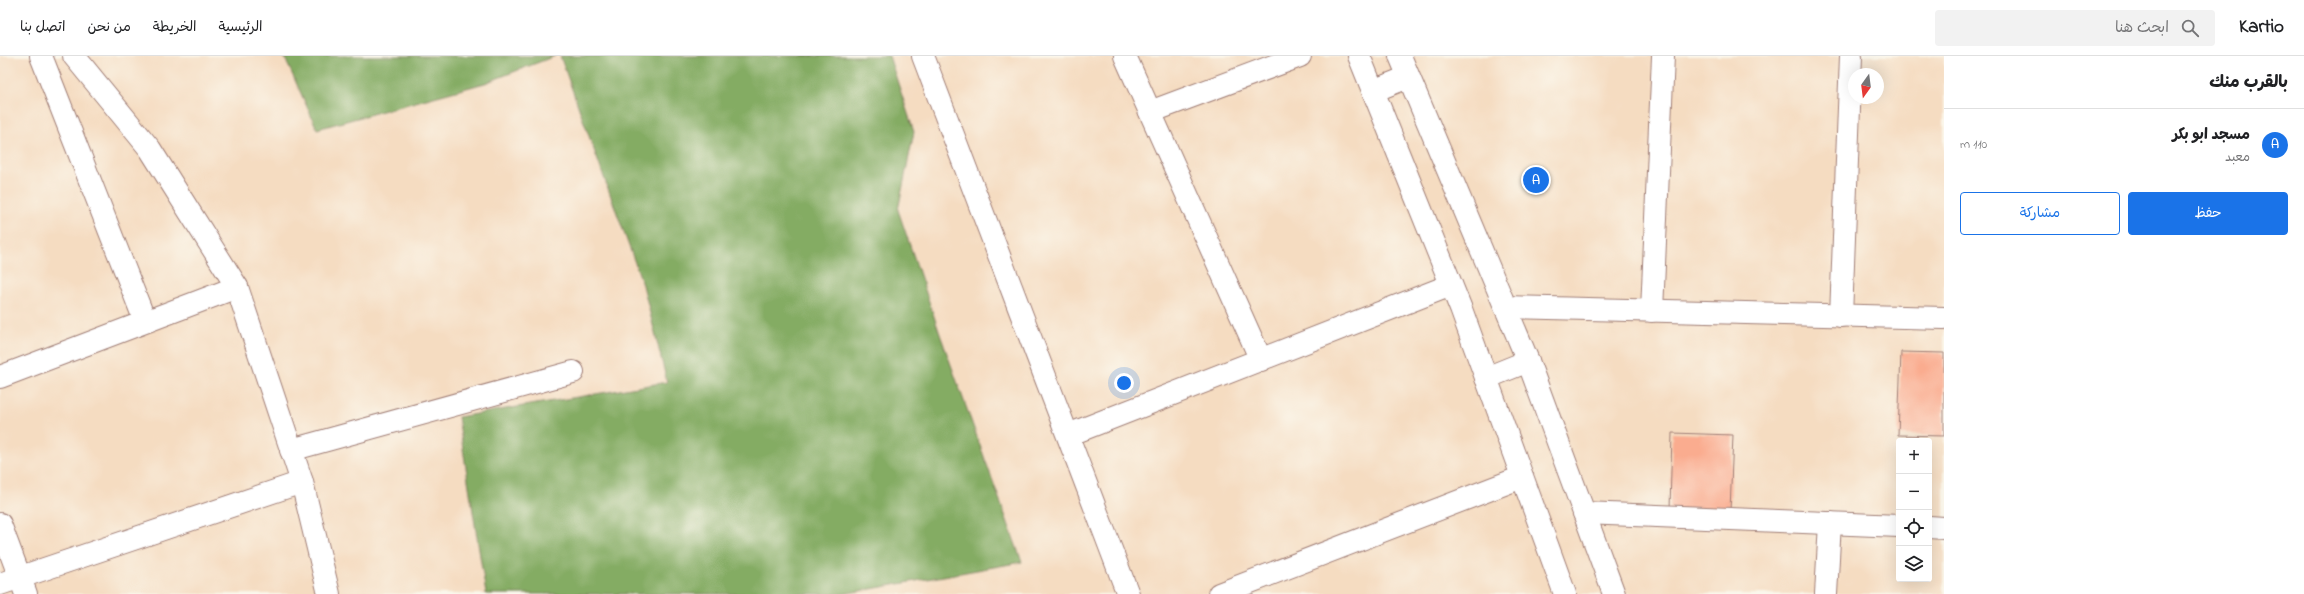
<!DOCTYPE html>
<html lang="ar">
<head>
<meta charset="utf-8">
<style>
  :root { --surface:#fff; --page:#f2f2f2; --text:#202124; --muted:#757577; --line:#e0e0e0; --accent:#1a73e8 }
  body { margin:0; font-family:"Indie Flower","Playpen Sans Arabic",sans-serif; background:var(--page); color:var(--text); direction:rtl }
  .controls { position:absolute; right:12px; bottom:12px; display:grid; overflow:hidden; border-radius:4px; box-shadow:0 4px 16px #0002 }
  .controls button { width:36px; height:36px; display:grid; place-items:center; padding:0; border:0; border-bottom:1px solid var(--line); background:var(--surface); color:var(--text); font:20px sans-serif }
  .compass { position:absolute; left:1848px; top:12px; width:36px; height:36px; border-radius:50%; background:var(--surface); box-shadow:0 4px 16px #0002; rotate:194deg }
  .you { position:absolute; left:1124px; top:327px; width:14px; height:14px; margin:-10px; border:3px solid #fff; border-radius:50%; background:#1a73e8; box-shadow:0 0 0 6px #1a73e833 }
  .badge { display:grid; place-items:center; width:26px; height:26px; border-radius:50%; background:var(--accent); color:#fff; font-size:13px; font-weight:700 }
  .pin { position:absolute; translate:-50% -50%; border:2px solid #fff; box-shadow:0 1px 4px #0006 }
  .list { margin:0; padding:0; list-style:none }
  h2 { display:flex; justify-content:space-between; align-items:center; height:52px; margin:0; padding:0 16px; font-size:17px }
  h2 small { font-size:13px; font-weight:400; color:var(--muted) }
  .list li { display:grid; grid-template-columns:26px 1fr auto; gap:12px; align-items:center; box-sizing:border-box; height:72px; padding:0 16px; border-top:1px solid var(--line) }
  .list b { display:block; font-size:15px; white-space:nowrap }
  .list p { margin:0; font-size:13px; white-space:nowrap; color:var(--muted) }
  .list em { font-size:13px; font-style:normal; color:var(--muted) }
  .actions { display:flex; gap:8px; padding:12px 16px }
  .actions a { flex:1; padding:9px 0; border:1px solid var(--accent); border-radius:4px; text-align:center; font-size:14px; color:var(--accent) }
  .actions .main { background:var(--accent); color:#fff }
  .icon { flex:none; width:22px; height:22px; fill:none; stroke:currentColor; stroke-width:2; stroke-linecap:round; stroke-linejoin:round }
  .map { position:relative; flex:none; width:1944px; height:538px; overflow:hidden; direction:ltr }
  header { display:flex; align-items:center; gap:24px; box-sizing:border-box; height:56px; padding:0 20px; background:var(--surface); border-bottom:1px solid var(--line) }
  header strong { font-size:19px }
  nav { display:flex; gap:22px; margin-inline-start:auto; font-size:14px }
  .search { width:280px; height:36px; background:var(--page); display:flex; align-items:center; gap:10px; box-sizing:border-box; padding:0 14px; border-radius:4px; color:var(--muted); font-size:15px }
  main { display:flex }
  aside { flex:1; background:var(--surface) }
  .map>svg:first-child { display:block }
</style>
</head>
<body>
<header>
<strong>Kartio</strong>
<div class="search"><svg class="icon" aria-label="search" viewBox="0 0 24 24"><circle cx="10" cy="10" r="6"/><path d="M15 15l6 6"/></svg>ابحث هنا</div>
<nav><a>الرئيسية</a><a>الخريطة</a><a>من نحن</a><a>اتصل بنا</a></nav>
</header>
<main>
<aside>
<h2>بالقرب منك<small></small></h2>
<ul class="list">
<li><span class="badge">A</span><div><b>مسجد ابو بكر</b><p>معبد</p></div><em>110 m</em></li>
</ul>
<div class="actions"><a class="main">حفظ</a><a>مشاركة</a></div>
</aside>
<div class="map">
<svg width="1944" height="538" viewBox="0 0 1944 538">
  <rect width="100%" height="100%" fill="#fbf7ec"/>
  <filter id="ink" filterUnits="userSpaceOnUse"><feTurbulence type="fractalNoise" baseFrequency=".025" numOctaves="2"/><feDisplacementMap in="SourceGraphic" scale="8" xChannelSelector="R" yChannelSelector="G"/><feConvolveMatrix kernelMatrix="1 2 1 2 8 2 1 2 1" color-interpolation-filters="sRGB"/></filter>
  <filter id="wash" filterUnits="userSpaceOnUse"><feTurbulence type="fractalNoise" baseFrequency=".012" numOctaves="4" result="noise"/><feDisplacementMap in="SourceGraphic" scale="16" xChannelSelector="R" yChannelSelector="G"/><feGaussianBlur stdDeviation="0.9" result="paint"/><feColorMatrix in="noise" values="0 0 0 0 0 0 0 0 0 0 0 0 0 0 0 0 0 1.4 0 .05"/><feComposite in="paint" operator="in"/></filter>
  <g filter="url(#wash)">
    <rect width="100%" height="100%" fill="#f5dcc1"/>
    <!-- forest -->
    <g fill="#84ac63" stroke="#676647">
      <path d="M284,0H555L485,27L317,73Z"/>
      <path d="M560,0H889L914,76L898,154L941,281L1022,506L843,538H486L458,361L667,326L643,229Z"/>
    </g>
    <g id="blocks">
      <!-- building -->
      <g fill="#faac8f">
        <path d="M1901,296L1944,297V380L1898,379Z"/>
        <path d="M1672,377L1733,379L1730,455L1670,453Z"/>
      </g>
    </g>
  </g>
  <g filter="url(#ink)">
    <use href="#blocks" fill-opacity="0" stroke="#a07e76" stroke-width="1"/>
    <g fill="none" stroke-linecap="round" stroke-linejoin="round">
      <defs>
        <g id="minor">
          <path d="M41,0L145,265"/>
          <path d="M74,0L150,93L237,231L302,426L329,538"/>
          <path d="M923,0L1128,538"/>
          <path d="M1125,0L1261,304"/>
          <path d="M1150,56L1300,0"/>
          <path d="M1505,251L1944,262"/>
          <path d="M1652,255L1663,0"/>
          <path d="M1841,260L1851,0"/>
          <path d="M0,321L237,231"/>
          <path d="M1068,379L1451,229"/>
          <path d="M291,394L573,316"/>
          <path d="M1584,457L1899,470"/>
          <path d="M0,468L26,538"/>
          <path d="M1929,471L1944,472"/>
          <path d="M0,528L302,426"/>
          <path d="M1219,538L1522,421"/>
          <path d="M1826,538L1830,467"/>
        </g>
        <g id="tertiary">
          <path d="M1359,0L1461,253L1565,538"/>
          <path d="M1400,0L1528,305L1614,538"/>
          <path d="M1373,35L1408,21"/>
          <path d="M1486,322L1528,305"/>
        </g>
      </defs>
      <!-- minor casing -->
      <use href="#minor" stroke="#a07e76" stroke-width="24"/>
      <!-- tertiary casing -->
      <use href="#tertiary" stroke="#a07e76" stroke-width="24"/>
      <!-- minor -->
      <use href="#minor" stroke="#fff" stroke-width="22"/>
      <!-- tertiary -->
      <use href="#tertiary" stroke="#fff" stroke-width="22"/>
    </g>
  </g>
</svg>
<div class="controls">
<button>+</button>
<button>−</button>
<button><svg class="icon" aria-label="locate" viewBox="0 0 24 24"><circle cx="12" cy="12" r="6"/><path d="M12 2v4M12 18v4M2 12h4M18 12h4"/></svg></button>
<button><svg class="icon" aria-label="layers" viewBox="0 0 24 24"><path d="M12 4l9 5-9 5-9-5zM3 14l9 5 9-5"/></svg></button>
</div>
<svg class="compass" viewBox="-18 -18 36 36"><path d="M0-13l5 13h-10z" fill="#e53935"/><path d="M0 13l5-13h-10z" fill="#757577"/></svg>
<div class="you"></div>
<div class="pin badge" style="left:1536px;top:124px">A</div>
</div>
</main>
</body>
</html>
